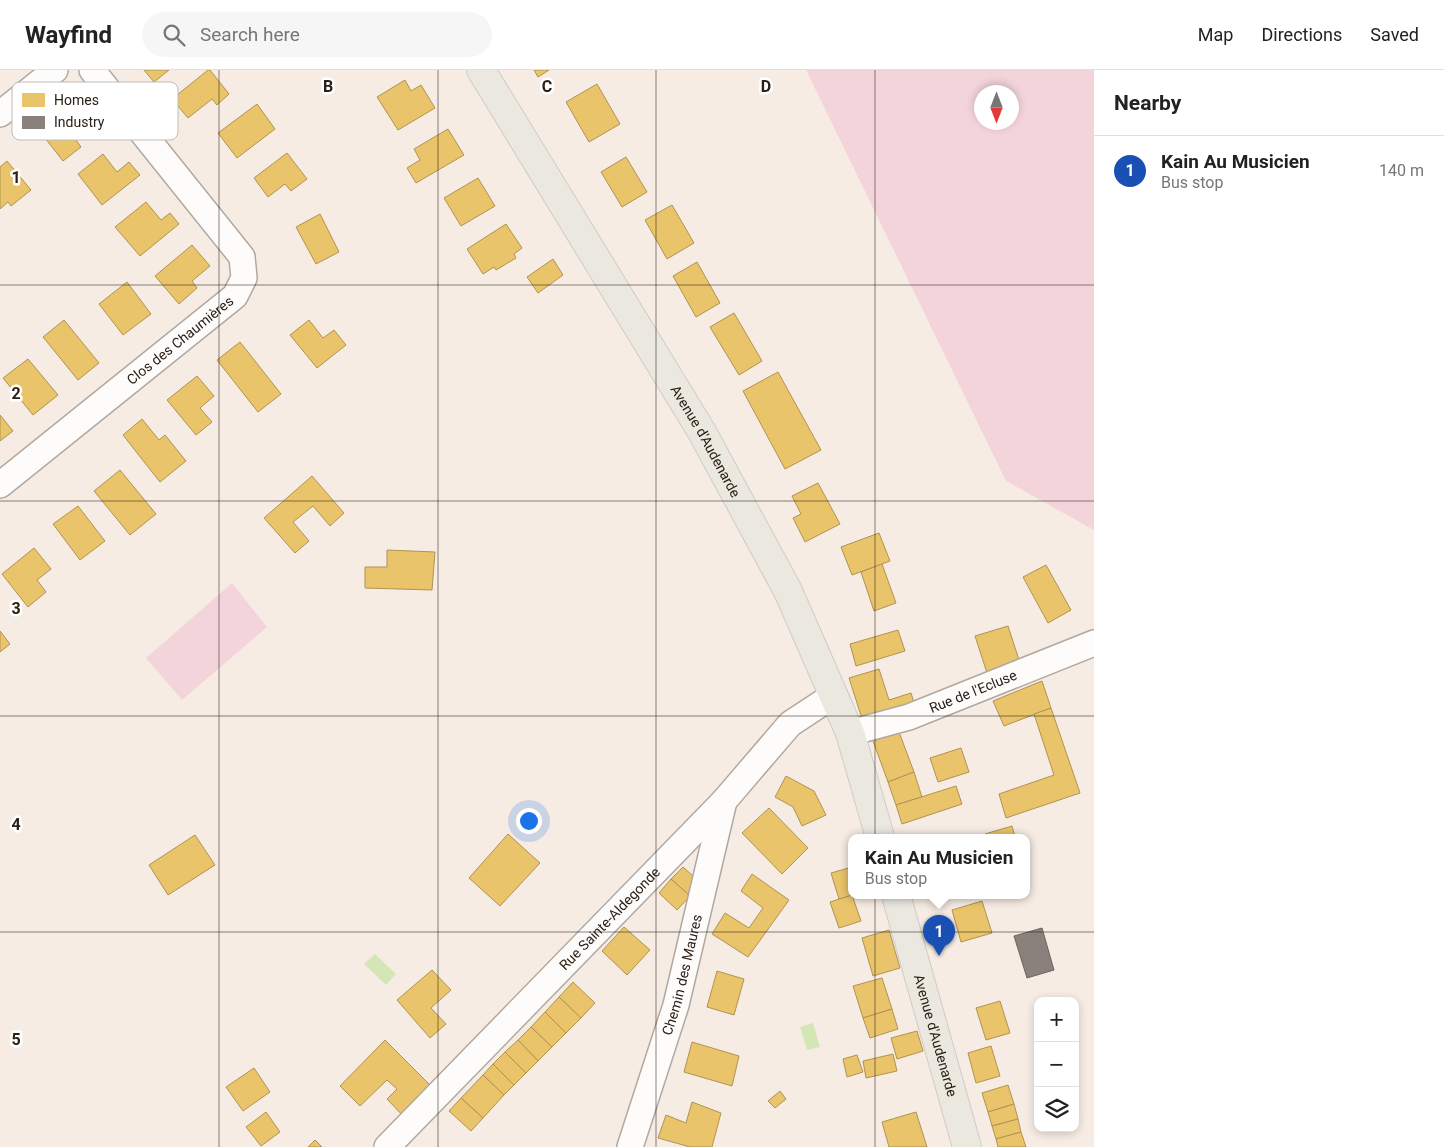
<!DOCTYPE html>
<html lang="en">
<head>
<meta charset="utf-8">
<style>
  :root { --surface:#fff; --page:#f6f6f6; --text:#222; --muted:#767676; --line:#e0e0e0; --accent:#111827 }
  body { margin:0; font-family:Roboto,sans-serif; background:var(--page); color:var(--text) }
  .controls { position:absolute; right:15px; bottom:15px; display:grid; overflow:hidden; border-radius:10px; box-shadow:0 2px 8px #0003 }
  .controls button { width:45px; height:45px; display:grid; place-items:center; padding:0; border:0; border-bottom:1px solid var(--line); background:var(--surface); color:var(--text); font:25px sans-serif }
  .compass { position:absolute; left:974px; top:15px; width:45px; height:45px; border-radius:50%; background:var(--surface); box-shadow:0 2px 8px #0003; rotate:180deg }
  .you { position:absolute; left:528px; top:750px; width:18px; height:18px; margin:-12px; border:4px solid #fff; border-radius:50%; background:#1a73e8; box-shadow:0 0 0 8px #1a73e833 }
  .badge { display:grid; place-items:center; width:32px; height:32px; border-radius:50%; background:var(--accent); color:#fff; font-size:16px; font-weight:700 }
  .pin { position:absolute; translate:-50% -41px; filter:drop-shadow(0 1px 2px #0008) }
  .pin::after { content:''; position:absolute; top:26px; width:18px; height:15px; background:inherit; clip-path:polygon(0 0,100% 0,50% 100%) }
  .popup { position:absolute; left:848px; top:764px; width:182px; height:65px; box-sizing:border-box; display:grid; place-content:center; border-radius:10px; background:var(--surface); filter:drop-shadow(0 1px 4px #0005); font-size:16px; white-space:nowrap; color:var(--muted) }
  .popup b { font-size:19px; color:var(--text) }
  .popup::after { content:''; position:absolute; left:50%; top:100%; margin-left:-10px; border:10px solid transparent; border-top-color:var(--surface) }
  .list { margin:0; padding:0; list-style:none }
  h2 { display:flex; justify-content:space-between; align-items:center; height:65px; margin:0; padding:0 20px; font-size:21px }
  h2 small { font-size:16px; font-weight:400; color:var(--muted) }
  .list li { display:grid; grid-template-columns:32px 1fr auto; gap:15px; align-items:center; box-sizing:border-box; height:70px; padding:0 20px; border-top:1px solid var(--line) }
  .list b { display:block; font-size:19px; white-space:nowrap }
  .list p { margin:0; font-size:16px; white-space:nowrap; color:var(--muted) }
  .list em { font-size:16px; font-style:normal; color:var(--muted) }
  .icon { flex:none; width:28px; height:28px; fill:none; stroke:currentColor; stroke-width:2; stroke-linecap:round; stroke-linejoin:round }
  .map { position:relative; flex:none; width:1094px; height:1077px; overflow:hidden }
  header { display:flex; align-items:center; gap:30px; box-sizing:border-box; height:70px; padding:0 25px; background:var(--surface); border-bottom:1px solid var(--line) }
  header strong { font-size:24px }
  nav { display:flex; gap:28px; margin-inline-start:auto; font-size:18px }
  .search { width:350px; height:45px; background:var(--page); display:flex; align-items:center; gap:12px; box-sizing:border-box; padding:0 18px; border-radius:28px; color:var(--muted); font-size:19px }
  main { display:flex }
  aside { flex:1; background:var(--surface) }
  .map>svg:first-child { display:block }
</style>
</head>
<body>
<header>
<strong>Wayfind</strong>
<div class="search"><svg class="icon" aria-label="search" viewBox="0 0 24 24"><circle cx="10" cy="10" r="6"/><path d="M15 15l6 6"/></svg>Search here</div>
<nav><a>Map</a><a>Directions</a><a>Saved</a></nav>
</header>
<main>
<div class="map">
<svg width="1094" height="1077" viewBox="0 0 1094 1077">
  <rect width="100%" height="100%" fill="#f6ece4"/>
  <!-- green -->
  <g fill="#f4d4db" fill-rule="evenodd">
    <path d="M806,0H1094V460L1006,411ZM982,22H1012V52H982Z"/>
    <path d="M232,513L267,557L182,630L146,588Z"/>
  </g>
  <!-- water -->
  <g fill="#d4e6b6">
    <path d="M375,884L396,904L386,915L364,894Z"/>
    <path d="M813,953L820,977L807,980L800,957Z"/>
  </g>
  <!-- homes -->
  <g fill="#e9c46a" stroke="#b09351">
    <path d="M144,0H169L154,12Z"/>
    <path d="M208,0H210L229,24L217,35L212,29L188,48L172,29Z"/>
    <path d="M534,0H549L538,7Z"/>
    <path d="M405,10L411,21L421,15L435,38L398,60L377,27Z"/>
    <path d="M597,14L620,54L589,72L566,32Z"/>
    <path d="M257,34L275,59L237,88L218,63Z"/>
    <path d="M70,41L86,62L76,70L81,77L63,91L41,63Z"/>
    <path d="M448,59L464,85L416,113L407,98L420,90L414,79Z"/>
    <path d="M287,83L307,109L291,121L285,114L268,127L254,108Z"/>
    <path d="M103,84L117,102L129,92L140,105L102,135L78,104Z"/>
    <path d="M626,87L647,122L622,137L601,102Z"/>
    <path d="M7,91L31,120L11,136L8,132L0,139V97Z"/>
    <path d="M478,108L495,136L461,156L444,128Z"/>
    <path d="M146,132L161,150L170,143L179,154L140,186L115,157Z"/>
    <path d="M672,135L694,173L667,189L645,150Z"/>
    <path d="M320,144L339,182L316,194L296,157Z"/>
    <path d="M506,154L522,178L514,184L516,188L496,200L494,197L483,204L467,179Z"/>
    <path d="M192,175L210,196L192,211L197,218L179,234L155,206Z"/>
    <path d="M553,189L563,205L538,223L527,207Z"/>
    <path d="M697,192L720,233L696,247L673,206Z"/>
    <path d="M127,212L151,244L123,265L99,234Z"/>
    <path d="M734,243L762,291L739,305L710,257Z"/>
    <path d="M64,250L99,293L78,310L43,267Z"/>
    <path d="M309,250L323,268L334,260L346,275L317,298L290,265Z"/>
    <path d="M240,272L281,324L258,342L217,290Z"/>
    <path d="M28,289L58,325L33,345L3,308Z"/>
    <path d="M778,302L821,380L785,399L743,321Z"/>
    <path d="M197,306L214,326L200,338L212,352L196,365L167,330Z"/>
    <path d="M0,345L13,361L0,371Z"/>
    <path d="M142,349L159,370L165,365L186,391L160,412L123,365Z"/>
    <path d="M120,400L156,444L130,465L94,421Z"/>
    <path d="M312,406L344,443L330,456L313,436L293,452L309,471L295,483L264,448Z"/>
    <path d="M818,413L840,454L805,472L793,448L801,444L792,426Z"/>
    <path d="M78,436L105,471L80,490L53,454Z"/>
    <path d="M879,463L890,491L852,505L841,477Z"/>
    <path d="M34,478L51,499L37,510L46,522L28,537L2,504Z"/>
    <path d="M387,480L435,482L432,520L365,518V497H387Z"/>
    <path d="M882,494L896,533L874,541L861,502Z"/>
    <path d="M1046,495L1071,540L1048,553L1023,507Z"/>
    <path d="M1008,556L1021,596L988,606L975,566Z"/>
    <path d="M898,560L905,581L856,596L850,574Z"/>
    <path d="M0,561L10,574L0,582Z"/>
    <path d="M879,599L889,630L911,623L916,639L864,655L849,608Z"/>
    <path d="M1042,611L1051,638L1004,656L993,631Z"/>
    <path d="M1051,638L1080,723L1006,748L999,724L1054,705L1034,644Z"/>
    <path d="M899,662L914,702L888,712L873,671Z"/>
    <path d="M961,678L969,702L938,712L930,688Z"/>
    <path d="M914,702L922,727L896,735L888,712Z"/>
    <path d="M786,706L814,721L826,745L802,756L793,737L775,727Z"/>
    <path d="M956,716L962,734L902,754L896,735Z"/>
    <path d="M769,738L808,778L782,804L742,763Z"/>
    <path d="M1012,756L1015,767H986L985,764Z"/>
    <path d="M508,764L540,793L500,836L469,808Z"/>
    <path d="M195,765L215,795L168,825L149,795Z"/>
    <path d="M683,797L702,814L690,826L671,809Z"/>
    <path d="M852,797V825H854L839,829L831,803Z"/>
    <path d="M752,804L789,830L748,887L712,864L725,843L749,858L763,838L741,821Z"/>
    <path d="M671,809L690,826L677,840L659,823Z"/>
    <path d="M852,825L861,851L839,858L830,832Z"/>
    <path d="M982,831L992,863L961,872L952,840Z"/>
    <path d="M624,857L650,880L627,905L602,881Z"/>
    <path d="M889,860L900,898L873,906L862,868Z"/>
    <path d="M432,900L451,920L431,938L446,954L430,968L397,930Z"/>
    <path d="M717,901L744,909L734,945L707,937Z"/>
    <path d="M882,908L892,939L863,948L853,916Z"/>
    <path d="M573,912L595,933L581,948L559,927Z"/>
    <path d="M559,927L581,948L566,963L545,942Z"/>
    <path d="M1000,931L1010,963L986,970L976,938Z"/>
    <path d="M892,939L898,959L870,968L863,948Z"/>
    <path d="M545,942L566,963L552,977L531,957Z"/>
    <path d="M531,957L552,977L538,991L518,970Z"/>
    <path d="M917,961L923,981L897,989L891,968Z"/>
    <path d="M385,970L434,1019L405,1048L387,1029L397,1019L387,1010L360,1036L340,1016Z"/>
    <path d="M518,970L538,991L526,1003L505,982Z"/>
    <path d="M692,972L739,986L732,1016L684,1002Z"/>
    <path d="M991,976L1000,1006L976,1013L968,983Z"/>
    <path d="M505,982L526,1003L514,1015L493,994Z"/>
    <path d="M893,984L897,1001L866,1008L863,991Z"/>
    <path d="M857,985L863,1002L847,1007L843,989Z"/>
    <path d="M493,994L514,1015L504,1025L483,1005Z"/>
    <path d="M254,998L270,1022L243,1041L226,1017Z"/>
    <path d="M483,1005L504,1025L483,1048L461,1028Z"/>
    <path d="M1008,1015L1014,1034L988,1042L982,1023Z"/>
    <path d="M780,1021L786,1029L775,1038L768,1031Z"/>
    <path d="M461,1028L483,1048L471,1061L449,1041Z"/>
    <path d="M692,1032L721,1043L712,1077H690L658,1068L666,1045L686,1053Z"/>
    <path d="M1014,1034L1018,1049L992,1056L988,1042Z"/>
    <path d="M266,1042L280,1062L261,1076L246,1057Z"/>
    <path d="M916,1042L927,1077H889L882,1052Z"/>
    <path d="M1018,1049L1021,1062L996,1069L992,1056Z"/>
    <path d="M1021,1062L1026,1077H998L996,1069Z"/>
    <path d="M315,1070L322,1077H308Z"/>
  </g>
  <!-- industry -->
  <path fill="#8a817c" stroke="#6e645d" d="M1042,858L1054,900L1027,908L1014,866Z"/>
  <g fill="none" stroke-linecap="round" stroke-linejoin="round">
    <defs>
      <g id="minor">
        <path d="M0,44L55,0"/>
        <path id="s1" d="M0,415L235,226L244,208L242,187L92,0"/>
        <path id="s2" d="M850,663L909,647L1094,573"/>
        <path id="s3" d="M387,1077L724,731L790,654L834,625"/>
        <path id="s4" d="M630,1077L676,935L724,731"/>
      </g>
      <g id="major">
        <path id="s5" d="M481,0L702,362L788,521L850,663L880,767"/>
        <path id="s6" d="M896,825L967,1077"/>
      </g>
    </defs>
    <!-- minor casing -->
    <use href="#minor" stroke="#b1a8a0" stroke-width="28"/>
    <!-- major casing -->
    <use href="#major" stroke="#d1cbc7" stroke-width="30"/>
    <!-- minor -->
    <use href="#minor" stroke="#fefcfb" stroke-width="25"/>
    <!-- major -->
    <use href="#major" stroke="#ebe8df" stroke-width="28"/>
  </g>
  <!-- grid -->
  <path fill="none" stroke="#2b2016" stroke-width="1" stroke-opacity="0.55" d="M219,0V1077M438,0V1077M656,0V1077M875,0V1077M0,215H1094M0,431H1094M0,646H1094M0,862H1094"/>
  <g text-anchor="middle" stroke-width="5" stroke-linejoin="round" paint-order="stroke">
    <!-- street labels -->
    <g font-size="14" fill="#2b2016" stroke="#fff">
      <text dy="5" stroke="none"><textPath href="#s1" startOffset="231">Clos des Chaumières</textPath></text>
      <text dy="5" stroke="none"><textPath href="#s5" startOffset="434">Avenue d'Audenarde</textPath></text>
      <text dy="5" stroke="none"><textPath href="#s2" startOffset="130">Rue de l'Ecluse</textPath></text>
      <text dy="5" stroke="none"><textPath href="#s3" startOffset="319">Rue Sainte-Aldegonde</textPath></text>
      <text dy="5" stroke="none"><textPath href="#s4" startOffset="180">Chemin des Maures</textPath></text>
      <text dy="5" stroke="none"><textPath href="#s6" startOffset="146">Avenue d'Audenarde</textPath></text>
    </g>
  </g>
  <!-- legend -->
  <rect x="12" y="12" width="166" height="58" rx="8" fill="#fff" stroke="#bfbcb9" stroke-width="1"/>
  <rect x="22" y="23" width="23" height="14" fill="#e9c46a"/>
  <rect x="22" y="46" width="23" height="13" fill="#8a817c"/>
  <g font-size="14" fill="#2b2016">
    <text x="54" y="35">Homes</text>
    <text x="54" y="57">Industry</text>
  </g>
  <g font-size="16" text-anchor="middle" font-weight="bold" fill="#2b2016" stroke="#fff" stroke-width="5" stroke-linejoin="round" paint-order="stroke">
    <text x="328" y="22">B</text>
    <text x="547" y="22">C</text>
    <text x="766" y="22">D</text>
    <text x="16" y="113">1</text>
    <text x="16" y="329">2</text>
    <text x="16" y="544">3</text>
    <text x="16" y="760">4</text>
    <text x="16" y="975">5</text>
  </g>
</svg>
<div class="controls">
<button>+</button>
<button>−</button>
<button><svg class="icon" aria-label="layers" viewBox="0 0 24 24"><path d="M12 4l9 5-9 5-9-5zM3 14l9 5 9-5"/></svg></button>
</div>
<svg class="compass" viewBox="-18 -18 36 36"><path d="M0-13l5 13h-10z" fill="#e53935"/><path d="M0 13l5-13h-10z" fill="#767676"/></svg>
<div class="you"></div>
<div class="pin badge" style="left:939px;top:886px;background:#1a4fb4">1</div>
<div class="popup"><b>Kain Au Musicien</b>Bus stop</div>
</div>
<aside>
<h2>Nearby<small></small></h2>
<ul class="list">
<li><span class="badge" style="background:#1a4fb4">1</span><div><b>Kain Au Musicien</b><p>Bus stop</p></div><em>140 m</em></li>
</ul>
</aside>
</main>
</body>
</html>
